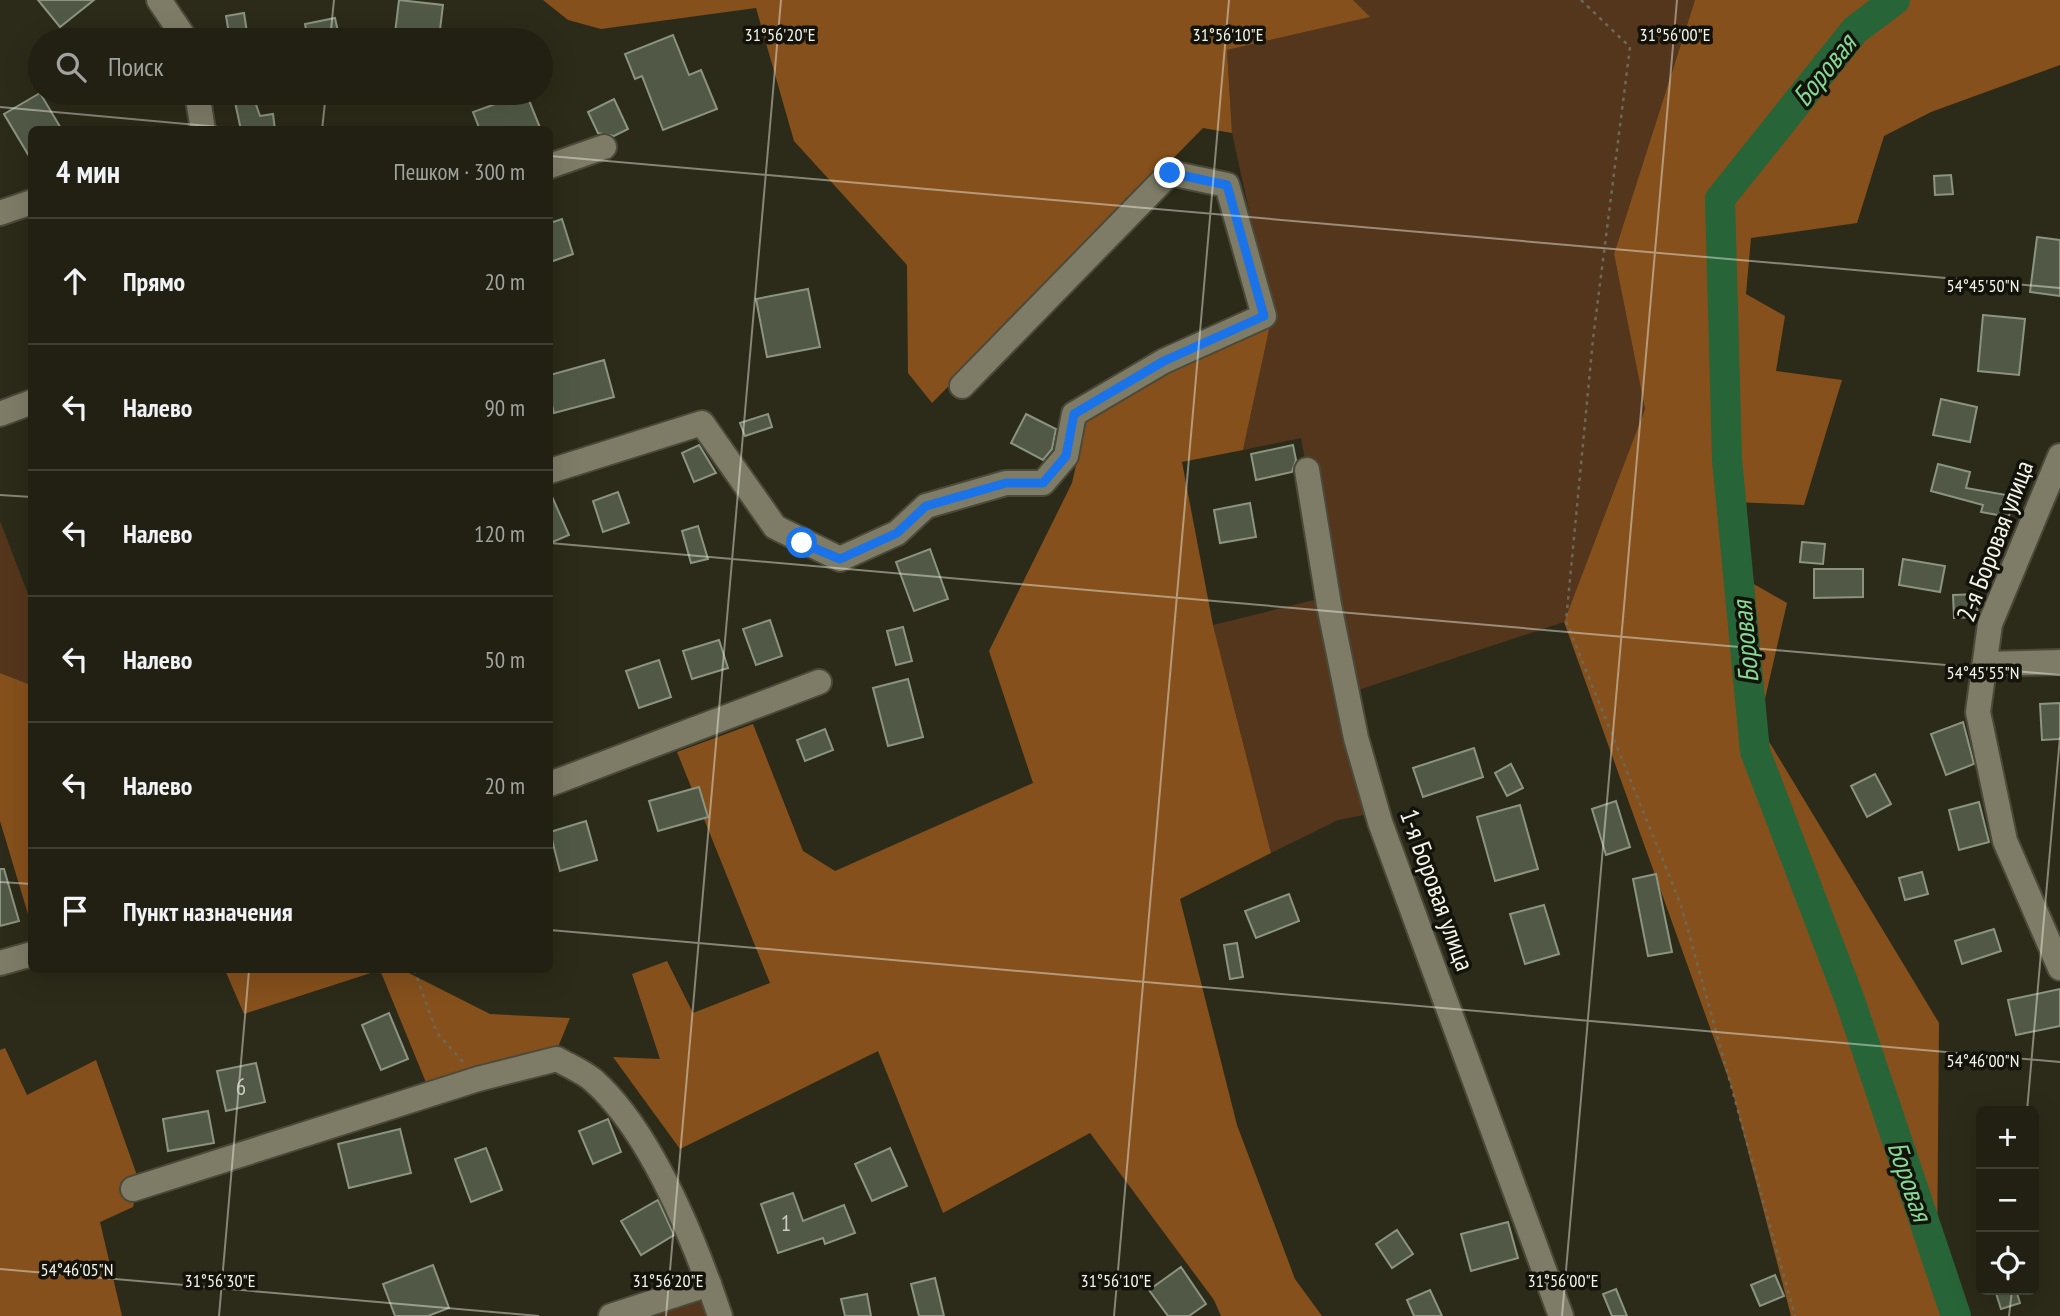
<!DOCTYPE html>
<html lang="ru">
<head>
<meta charset="utf-8">
<style>
  :root { --surface:#212013; --page:#29281c; --text:#f1f3f6; --muted:#a2a3a0; --line:#3e3e33 }
  body { margin:0; font-family:"PT Sans Narrow",sans-serif; background:var(--page); color:var(--text) }
  .controls { position:absolute; right:21px; bottom:21px; display:grid; overflow:hidden; border-radius:10px; box-shadow:0 7px 28px #0002 }
  .controls button { width:63px; height:63px; display:grid; place-items:center; padding:0; border:0; border-bottom:2px solid var(--line); background:var(--surface); color:var(--text); font:35px sans-serif }
  .stop { position:absolute; width:21px; height:21px; margin:-16px; border:5px solid #1a73e8; border-radius:50%; background:#fff }
  .stop.end { background:#1a73e8; border-color:#fff; box-shadow:0 2px 7px #0008 }
  .list { margin:0; padding:0; list-style:none }
  h2 { display:flex; justify-content:space-between; align-items:center; height:91px; margin:0; padding:0 28px; font-size:30px }
  h2 small { font-size:23px; font-weight:400; color:var(--muted) }
  .list li { display:grid; grid-template-columns:46px 1fr auto; gap:21px; align-items:center; box-sizing:border-box; height:126px; padding:0 28px; border-top:2px solid var(--line) }
  .list b { display:block; font-size:26px; white-space:nowrap }
  .list em { font-size:23px; font-style:normal; color:var(--muted) }
  .icon { flex:none; width:38px; height:38px; fill:none; stroke:currentColor; stroke-width:2; stroke-linecap:round; stroke-linejoin:round }
  .map { position:relative; flex:none; width:2060px; height:1316px; overflow:hidden }
  .search { position:absolute; background:var(--surface); box-shadow:0 7px 28px #0002; left:28px; top:28px; width:525px; height:77px; display:flex; align-items:center; gap:18px; box-sizing:border-box; padding:0 24px; border-radius:38px; color:var(--muted); font-size:26px }
  .panel { position:absolute; background:var(--surface); box-shadow:0 7px 28px #0002; left:28px; top:126px; width:525px; height:847px; border-radius:10px }
  .map>svg:first-child { display:block }
</style>
</head>
<body>
<div class="map">
<svg width="2060" height="1316" viewBox="0 0 2060 1316">
  <rect width="100%" height="100%" fill="#2c2b19"/>
  <!-- green -->
  <g fill="#54361c">
    <path d="M1353,0H1695L1614,254L1645,409L1564,622L1358,690L1386,804L1369,814L1338,820L1271,853L1213,625L1330,596L1301,438L1243,450L1272,315L1232,133L1227,50L1369,17Z"/>
    <path d="M0,521L31,602V685L0,673Z"/>
    <path d="M715,1297L722,1316H644L643,1312Z"/>
  </g>
  <!-- forest -->
  <g fill="#85501c">
    <path d="M543,0H1353L1370,17L1227,50L1232,133L1203,128L932,403L908,373L907,265L794,141L756,8L601,29L568,20Z"/>
    <path d="M1695,0H2060V65L1931,112L1884,136L1857,223L1751,238L1746,294L1785,316L1776,371L1842,380L1804,505L1736,502L1738,575L1787,603L1759,725L1939,1023L1937,1261L1961,1316H1791L1731,1086L1564,622L1645,409L1614,254Z"/>
    <path d="M1272,316L1243,450L1182,462L1213,625L1271,853L1180,899L1237,1125L1295,1279L1322,1316H1221L1214,1300L1090,1133L943,1213L878,1051L680,1149L613,1057L660,1059L632,974L667,961L693,1013L770,983L677,752L753,724L803,851L835,871L1033,783L989,651L1072,483L1087,416Z"/>
    <path d="M0,673L31,685V924L0,821Z"/>
    <path d="M225,970H403L490,1014L570,1018L558,1047L427,1085L380,970L244,1014Z"/>
    <path d="M5,1048L27,1095L96,1060L139,1181L133,1207L100,1222L122,1316H0V1050Z"/>
  </g>
  <g fill="none" stroke-linecap="round" stroke-linejoin="round">
    <!-- river -->
    <path stroke="#276437" stroke-width="30" d="M1895,0L1855,30L1720,199L1727,459L1755,751L1851,1003L1956,1316"/>
  </g>
  <!-- building -->
  <g fill="#515946" stroke="#8b9480" stroke-width="2">
    <path d="M38,0H94L60,27Z"/>
    <path d="M399,0L443,5L439,38L395,33Z"/>
    <path d="M244,13L247,32L229,34L226,16Z"/>
    <path d="M335,18L340,40H308L305,24Z"/>
    <path d="M673,35L689,75L701,70L717,109L663,130L642,76L635,79L625,54Z"/>
    <path d="M40,93L62,130H32V161L4,114Z"/>
    <path d="M233,93H252L260,116L273,114L275,130H241Z"/>
    <path d="M526,93L541,130H480L473,112Z"/>
    <path d="M614,99L628,129L614,136L598,133L588,112Z"/>
    <path d="M1951,175L1953,194L1935,195L1934,176Z"/>
    <path d="M562,219L573,254L550,262V223Z"/>
    <path d="M2037,237L2060,240V296L2030,292Z"/>
    <path d="M808,289L820,347L767,357L756,299Z"/>
    <path d="M1983,315L2025,319L2019,375L1978,371Z"/>
    <path d="M604,360L614,397L554,413L550,397V375Z"/>
    <path d="M1941,399L1977,407L1970,442L1933,435Z"/>
    <path d="M768,414L772,427L745,436L740,423Z"/>
    <path d="M1026,414L1056,429L1052,449L1043,460L1011,443Z"/>
    <path d="M699,445L716,473L694,482L682,453Z"/>
    <path d="M1293,445L1296,460L1292,472L1256,480L1251,454Z"/>
    <path d="M1938,464L1970,472L1966,488L2012,496L2009,517L1981,512L1983,505L1931,491Z"/>
    <path d="M550,492L569,535L550,543Z"/>
    <path d="M618,492L629,523L603,532L593,501Z"/>
    <path d="M1250,503L1256,537L1220,543L1214,510Z"/>
    <path d="M698,526L708,559L691,563L682,531Z"/>
    <path d="M1802,542L1825,544L1823,564L1800,562Z"/>
    <path d="M930,549L948,599L914,611L896,562Z"/>
    <path d="M1903,559L1945,566L1940,592L1899,585Z"/>
    <path d="M1814,569H1863V597L1814,598Z"/>
    <path d="M1978,594L1977,617L1954,618L1953,595Z"/>
    <path d="M770,620L782,656L756,665L743,629Z"/>
    <path d="M903,627L912,661L896,665L887,631Z"/>
    <path d="M719,640L728,668L692,679L683,651Z"/>
    <path d="M659,660L671,697L639,708L626,671Z"/>
    <path d="M908,679L923,737L888,746L873,688Z"/>
    <path d="M2060,703V739L2042,740L2040,704Z"/>
    <path d="M1963,722L1974,764L1946,775L1931,734Z"/>
    <path d="M825,729L833,750L805,761L797,740Z"/>
    <path d="M1474,748L1483,777L1423,797L1413,768Z"/>
    <path d="M1511,764L1523,788L1507,796L1495,773Z"/>
    <path d="M1875,774L1891,804L1867,817L1851,786Z"/>
    <path d="M699,787L708,817L658,831L649,801Z"/>
    <path d="M1616,801L1630,847L1606,855L1592,809Z"/>
    <path d="M1979,802L1989,842L1959,850L1949,810Z"/>
    <path d="M1520,805L1538,869L1495,881L1477,817Z"/>
    <path d="M586,821L597,860L560,871L550,832Z"/>
    <path d="M0,869H4L19,921L0,926Z"/>
    <path d="M1922,872L1928,894L1905,900L1899,878Z"/>
    <path d="M1656,874L1672,952L1648,956L1633,879Z"/>
    <path d="M1289,894L1299,921L1256,938L1245,911Z"/>
    <path d="M1544,905L1559,954L1525,964L1510,914Z"/>
    <path d="M1994,929L2001,951L1962,964L1955,941Z"/>
    <path d="M1237,943L1243,977L1230,979L1224,945Z"/>
    <path d="M2060,989V1026L2016,1035L2008,1000Z"/>
    <path d="M389,1013L408,1059L381,1070L362,1025Z"/>
    <path d="M256,1063L265,1102L226,1111L217,1071Z"/>
    <path d="M208,1111L214,1143L168,1151L163,1119Z"/>
    <path d="M608,1119L621,1152L593,1164L579,1131Z"/>
    <path d="M400,1129L411,1173L349,1188L338,1144Z"/>
    <path d="M486,1148L502,1190L471,1202L455,1159Z"/>
    <path d="M890,1148L907,1186L872,1201L855,1164Z"/>
    <path d="M793,1193L803,1221L844,1205L855,1233L825,1244L823,1238L778,1253L761,1204Z"/>
    <path d="M658,1200L674,1235L641,1255L621,1221Z"/>
    <path d="M1508,1222L1518,1258L1471,1271L1461,1234Z"/>
    <path d="M1397,1230L1413,1254L1392,1268L1376,1244Z"/>
    <path d="M433,1265L449,1308L428,1316H395L383,1284Z"/>
    <path d="M1181,1267L1206,1304L1189,1316H1168L1149,1290Z"/>
    <path d="M1775,1275L1784,1296L1760,1306L1751,1285Z"/>
    <path d="M935,1278L944,1316H919L911,1284Z"/>
    <path d="M1616,1289L1627,1316H1612L1603,1294Z"/>
    <path d="M1430,1290L1442,1316H1414L1407,1300Z"/>
    <path d="M1995,1290H2016L2020,1303L2001,1309Z"/>
    <path d="M867,1294L871,1316H845L841,1299Z"/>
  </g>
  <g fill="none" stroke-linecap="round" stroke-linejoin="round">
    <defs>
      <g id="minor">
        <path d="M159,0L186,40"/>
        <path d="M197,93L203,130"/>
        <path d="M550,166L604,147"/>
        <path d="M0,213L32,202"/>
        <path d="M0,414L32,402"/>
        <path d="M2060,456L1990,624L1978,712L2005,841L2060,968"/>
        <path d="M1307,470L1329,605L1356,738L1380,822L1561,1316"/>
        <path d="M550,471L702,423L775,527L840,559L897,533L926,506L1006,483H1043L1066,456L1074,414L1164,361L1264,316L1227,185L1170,173L962,386"/>
        <path d="M1985,664L2060,662"/>
        <path d="M550,784L819,682"/>
        <path d="M0,963L32,954"/>
        <path d="M133,1189L478,1079L557,1059C569,1066 584,1072 594,1081C653,1134 695,1242 720,1316"/>
        <path d="M611,1316L709,1284"/>
      </g>
    </defs>
    <!-- minor casing -->
    <use href="#minor" stroke="#4b4a3a" stroke-width="28"/>
    <!-- path -->
    <g stroke="#6b6a5a" stroke-width="2.5" stroke-dasharray="3.5 5" stroke-linecap="butt">
      <path d="M1581,0L1630,47L1593,339L1566,621L1681,905L1795,1316"/>
      <path d="M414,970L437,1033L464,1063"/>
    </g>
    <!-- minor -->
    <use href="#minor" stroke="#7e7c67" stroke-width="24"/>
  </g>
  <g fill="none" stroke-linecap="round" stroke-linejoin="round">
    <!-- route -->
    <path stroke="#1a73e8" stroke-width="9" d="M802,543L840,559L897,533L926,506L1006,483H1043L1066,456L1074,414L1164,361L1264,316L1227,185L1170,173"/>
  </g>
  <!-- ticks -->
  <path fill="none" stroke="#f4f4e8" stroke-width="2" stroke-opacity="0.45" d="M330,40L334,0M0,107L252,130M322,130L326,93M550,156L2060,288M0,495L32,497M550,543L2060,675M0,882L32,884M550,930L2060,1062M2027,1111L2060,737M0,1269L539,1316M219,1316L249,970M666,1316L781,0M1114,1316L1229,0M1562,1316L1677,0M2009,1316L2012,1290"/>
  <g text-anchor="middle" stroke-width="7" stroke-linejoin="round" paint-order="stroke">
    <!-- number labels -->
    <g font-size="23" fill="#cbcdc0">
      <text x="241" y="1095">6</text>
      <text x="786" y="1231">1</text>
    </g>
    <!-- street labels -->
    <g font-size="26" fill="#f4f4e8" stroke="#14130b">
      <text transform="translate(1995 541) rotate(-69)" y="9">2-я Боровая улица</text>
      <text transform="translate(1437 890) rotate(70)" y="9">1-я Боровая улица</text>
    </g>
    <!-- water labels -->
    <g font-size="28" font-style="italic" fill="#84d995" stroke="#14130b">
      <text transform="translate(1824 70) rotate(-51)" y="10">Боровая</text>
      <text transform="translate(1745 642) rotate(-95)" y="10">Боровая</text>
      <text transform="translate(1910 1181) rotate(71)" y="10">Боровая</text>
    </g>
  </g>
  <g font-size="18" text-anchor="middle" fill="#f4f4e8" stroke="#14130b" stroke-width="7" stroke-linejoin="round" paint-order="stroke">
    <text x="780" y="41">31°56'20"E</text>
    <text x="1228" y="41">31°56'10"E</text>
    <text x="1675" y="41">31°56'00"E</text>
    <text x="1983" y="292">54°45'50"N</text>
    <text x="1983" y="679">54°45'55"N</text>
    <text x="1983" y="1067">54°46'00"N</text>
    <text x="77" y="1276">54°46'05"N</text>
    <text x="220" y="1287">31°56'30"E</text>
    <text x="668" y="1287">31°56'20"E</text>
    <text x="1116" y="1287">31°56'10"E</text>
    <text x="1563" y="1287">31°56'00"E</text>
  </g>
</svg>
<div class="controls">
<button>+</button>
<button>−</button>
<button><svg class="icon" aria-label="locate" viewBox="0 0 24 24"><circle cx="12" cy="12" r="6"/><path d="M12 2v4M12 18v4M2 12h4M18 12h4"/></svg></button>
</div>
<div class="stop" style="left:802px;top:543px"></div>
<div class="stop end" style="left:1170px;top:173px"></div>
<div class="search"><svg class="icon" aria-label="search" viewBox="0 0 24 24"><circle cx="10" cy="10" r="6"/><path d="M15 15l6 6"/></svg>Поиск</div>
<section class="panel">
<h2>4 мин<small>Пешком · 300 m</small></h2>
<ul class="list">
<li><svg class="icon" aria-label="ahead" viewBox="0 0 24 24"><path d="M12 20V5M6 11l6-6 6 6"/></svg><div><b>Прямо</b></div><em>20 m</em></li>
<li><svg class="icon" aria-label="left" viewBox="0 0 24 24"><path d="M17 20v-9H6M10 6l-5 5 5 5"/></svg><div><b>Налево</b></div><em>90 m</em></li>
<li><svg class="icon" aria-label="left" viewBox="0 0 24 24"><path d="M17 20v-9H6M10 6l-5 5 5 5"/></svg><div><b>Налево</b></div><em>120 m</em></li>
<li><svg class="icon" aria-label="left" viewBox="0 0 24 24"><path d="M17 20v-9H6M10 6l-5 5 5 5"/></svg><div><b>Налево</b></div><em>50 m</em></li>
<li><svg class="icon" aria-label="left" viewBox="0 0 24 24"><path d="M17 20v-9H6M10 6l-5 5 5 5"/></svg><div><b>Налево</b></div><em>20 m</em></li>
<li><svg class="icon" aria-label="arrive" viewBox="0 0 24 24"><path d="M6 21V4h12l-3 4 3 4H6"/></svg><div><b>Пункт назначения</b></div></li>
</ul>
</section>
</div>
</body>
</html>
